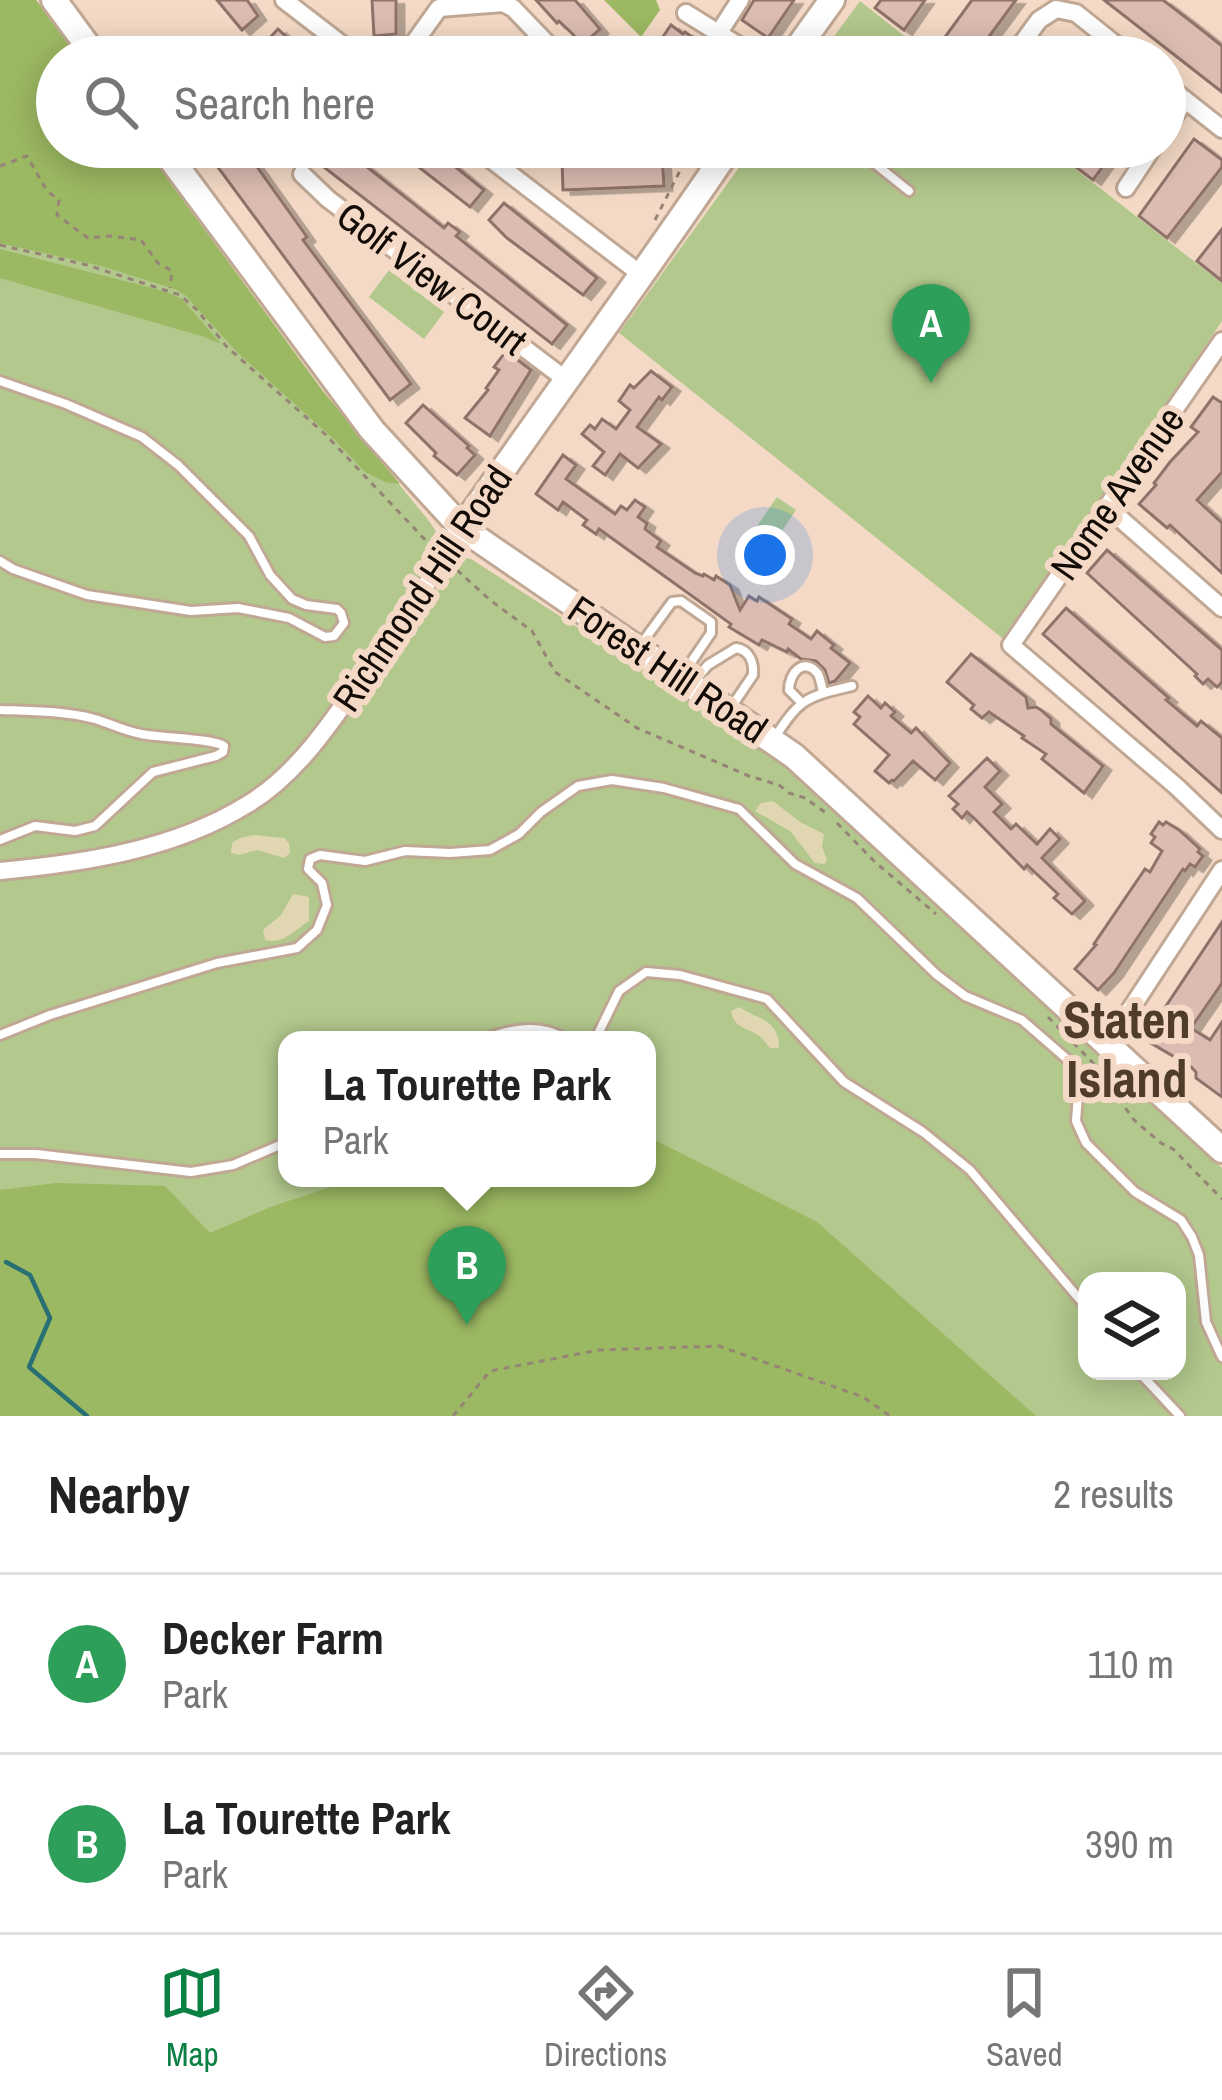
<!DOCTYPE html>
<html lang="en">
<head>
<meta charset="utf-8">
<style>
  :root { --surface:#fff; --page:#f6f6f6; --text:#222; --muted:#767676; --line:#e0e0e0; --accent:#0b8043 }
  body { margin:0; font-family:"Archivo Narrow",sans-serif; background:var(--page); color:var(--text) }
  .controls { position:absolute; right:36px; bottom:36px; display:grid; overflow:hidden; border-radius:24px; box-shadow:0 6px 30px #0003 }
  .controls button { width:108px; height:108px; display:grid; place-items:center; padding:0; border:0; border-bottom:3px solid var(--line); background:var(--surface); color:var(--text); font:60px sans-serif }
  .you { position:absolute; left:765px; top:555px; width:42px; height:42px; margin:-30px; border:9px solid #fff; border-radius:50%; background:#1a73e8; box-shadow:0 0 0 18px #1a73e833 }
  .badge { display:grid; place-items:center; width:78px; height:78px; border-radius:50%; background:var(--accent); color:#fff; font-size:39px; font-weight:700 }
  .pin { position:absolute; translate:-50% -99px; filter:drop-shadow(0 3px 6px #0008) }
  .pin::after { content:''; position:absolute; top:63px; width:42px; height:36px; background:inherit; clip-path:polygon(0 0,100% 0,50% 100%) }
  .popup { position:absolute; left:278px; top:1031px; width:378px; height:156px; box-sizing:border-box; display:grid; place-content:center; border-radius:24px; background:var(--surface); filter:drop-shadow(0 3px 9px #0005); font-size:39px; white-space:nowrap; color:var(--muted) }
  .popup b { font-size:45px; color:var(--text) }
  .popup::after { content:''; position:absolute; left:50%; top:100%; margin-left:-24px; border:24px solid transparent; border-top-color:var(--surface) }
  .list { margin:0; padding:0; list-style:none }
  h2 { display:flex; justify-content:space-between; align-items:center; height:156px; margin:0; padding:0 48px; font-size:51px }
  h2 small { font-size:39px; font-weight:400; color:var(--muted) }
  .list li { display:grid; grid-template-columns:78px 1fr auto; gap:36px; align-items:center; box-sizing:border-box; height:180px; padding:0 48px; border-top:3px solid var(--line) }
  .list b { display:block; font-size:45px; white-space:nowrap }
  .list p { margin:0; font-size:39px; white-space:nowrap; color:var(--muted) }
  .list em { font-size:39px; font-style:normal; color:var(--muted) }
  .icon { flex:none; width:66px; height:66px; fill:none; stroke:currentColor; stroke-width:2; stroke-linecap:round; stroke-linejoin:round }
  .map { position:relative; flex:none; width:1222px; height:1416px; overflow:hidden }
  .search { position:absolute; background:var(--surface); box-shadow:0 6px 30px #0003; left:36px; right:36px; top:36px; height:132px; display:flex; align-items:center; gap:30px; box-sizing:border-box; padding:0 42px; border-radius:66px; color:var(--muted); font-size:45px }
  .sheet { height:516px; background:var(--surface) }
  nav { display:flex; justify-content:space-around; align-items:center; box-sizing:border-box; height:168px; border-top:3px solid var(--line); background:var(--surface); font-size:33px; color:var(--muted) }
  nav a { display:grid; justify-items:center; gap:6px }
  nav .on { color:var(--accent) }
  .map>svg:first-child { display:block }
</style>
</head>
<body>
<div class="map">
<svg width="1222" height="1416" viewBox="0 0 1222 1416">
  <defs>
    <filter id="shadow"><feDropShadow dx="8" dy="4.5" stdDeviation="0" flood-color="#0004"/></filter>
  </defs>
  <rect width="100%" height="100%" fill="#f4dac6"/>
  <!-- green -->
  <g fill="#b2c88c" fill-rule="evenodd">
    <path d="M0,0H36L78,57H57V147H144L322,390L429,521L438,534L439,542C424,577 397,611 376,644C348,688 316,740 277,776C210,836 86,855 0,864Z"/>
    <path d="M860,1L931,57H819Z"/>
    <path d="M754,147H1047L1222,283V321L1006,641L619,333Z"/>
    <path d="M389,270L444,312L424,339L369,297Z"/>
    <path d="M777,497L796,510L768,552L748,539Z"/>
    <path d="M465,558L471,559L788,763L1222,1168V1416H0V879C88,870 198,855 271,800C303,776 325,742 349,710C386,661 423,612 458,562ZM287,1040H647V1178H287ZM1087,1281H1177V1371H1087Z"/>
  </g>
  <!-- forest -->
  <g fill="#9bb862">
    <path d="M0,0H36L78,57H57V147H144L322,390L400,484L385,482L365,472L336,441L238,353L185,295L175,289L101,266L0,243Z"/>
    <path d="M604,0H656L660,10L641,37Z"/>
    <path d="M0,249L167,292L182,299L221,344L205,337L0,278Z"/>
    <path d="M647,1140L657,1141L817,1222L1036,1416H0V1190L57,1183L165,1186L210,1233L273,1206L359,1178H647Z"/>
  </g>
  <!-- sand -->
  <g fill="#e0d6b1">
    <path d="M773,801L800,822L824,834L822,847L827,859L825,864L815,863L790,831L755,811L761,803Z"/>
    <path d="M253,835L284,838L289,843L290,853L284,858L257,850L239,855L231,853L232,843L240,838Z"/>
    <path d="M293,894L309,897V921C294,930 284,945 265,940L263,930L281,915Z"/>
    <path d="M739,1007C756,1019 780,1019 779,1048H770C766,1044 763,1039 759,1036C747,1027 734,1029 731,1011Z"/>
  </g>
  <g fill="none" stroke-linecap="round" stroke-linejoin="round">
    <!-- stream -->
    <path stroke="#297075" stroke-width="4.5" d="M6,1262L30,1275L50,1318L29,1367L87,1416"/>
  </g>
  <!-- building -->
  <g fill="#dcbcb2" stroke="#8f7269" stroke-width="3" filter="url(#shadow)">
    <path d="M217,0H247L258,16L242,30Z"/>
    <path d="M372,0H396V34L374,36Z"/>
    <path d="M536,0H575L600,29L583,44L559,21L557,23Z"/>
    <path d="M754,0H794L768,38L742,20Z"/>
    <path d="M881,0H925L904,30L875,8Z"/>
    <path d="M972,0H1016L974,57H939L934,52Z"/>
    <path d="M1104,0H1163L1193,23L1222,46V92Z"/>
    <path d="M671,25L683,34L685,32L720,57H677L658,44Z"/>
    <path d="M278,29L291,41L314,57H277L263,45Z"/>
    <path d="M517,39L518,57H468L467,45Z"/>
    <path d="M1194,139L1222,160V167L1167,238L1139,216Z"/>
    <path d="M203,147H243L307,237L303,240L411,384L390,400Z"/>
    <path d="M298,147H340L352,155L444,228L448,223L460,232L456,236L567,325L552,344Z"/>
    <path d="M393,147H431L484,190L470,207Z"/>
    <path d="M1057,147H1117L1093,180L1064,158L1067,155Z"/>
    <path d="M662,155L664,186L563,190L562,159Z"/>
    <path d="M504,203L597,278L583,295L507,238L489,220Z"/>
    <path d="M1222,229V281L1197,261Z"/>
    <path d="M506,351L531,370L490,436L465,418L488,390L486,388L499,370L494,367Z"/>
    <path d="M651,371L672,387L662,400L659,397L637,427L661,444L638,468L620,454L605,475L593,466L604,452L582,434L590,425L595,429L602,419L616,429L630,410L619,401L630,385L634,388Z"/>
    <path d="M1213,397L1222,403V472L1197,500L1222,523V573L1170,525L1167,528L1139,504L1156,485L1154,483L1170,462L1198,432L1191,427Z"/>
    <path d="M423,405L469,446L467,448L475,455L457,475L434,456L436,453L406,423Z"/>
    <path d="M563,455L576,465L566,479L615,514L621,506L627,510L635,500L645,507L638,517L647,523L645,529L661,541L657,547L695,573L703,576L704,574L714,580L716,576L730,585L740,610L749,596L757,601L759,597L792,619L789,624L811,639L817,631L834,645L831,648L850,663L835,681L829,683L825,670L816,661L801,659L788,649L787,652L762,640L759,645L729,627L731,624L599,529L596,534L583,525L587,520L563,502L558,510L536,494Z"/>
    <path d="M1107,550L1222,650V682L1217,687L1208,679L1203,684L1195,676L1197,674L1087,573Z"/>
    <path d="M1066,608L1169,698L1166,700L1197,726L1201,721L1222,738V793L1043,634Z"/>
    <path d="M971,654L1026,697L1028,708L1036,707L1041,710L1051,719V724L1103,766L1084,793L1042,759L1046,754L1022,738L1024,736L989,712L982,718L971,709L974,705L947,682Z"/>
    <path d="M868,696L881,708L885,703L895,712L891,716L911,733L916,728L950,763L935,780L913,761L894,781L892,780L889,783L875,771L889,755L854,724L860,717L854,712Z"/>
    <path d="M987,758L1000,771L985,787L1002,804L994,812L1011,829L1016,824L1037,844L1050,829L1060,839L1042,858L1085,901L1072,914L1054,898L1058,894L1027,865L1024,869L975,819L967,812L962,818L953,809L958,804L949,796Z"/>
    <path d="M1159,822L1163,825L1166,822L1179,830L1200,849L1198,852L1203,856L1195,867L1190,864L1185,871L1183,869L1114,973L1098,990L1075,969L1096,945L1094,944L1145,869L1150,872L1162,851L1151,843L1155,837L1151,834Z"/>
    <path d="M1222,922V983L1191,1028L1210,1040L1222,1022V1097L1196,1078V1072L1190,1066L1144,1039Z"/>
  </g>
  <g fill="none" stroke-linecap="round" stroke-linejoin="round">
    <defs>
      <g id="lane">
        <path d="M854,147L909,191"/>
        <path d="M974,147L981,152"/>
        <path d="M0,381L66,404L142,437L178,465L249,536L270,575L292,599L306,605L337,609L341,613L344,623L334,636L325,637L289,618L238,608L191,611L87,595L13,569L0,561"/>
        <path d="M639,647L672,602L681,601L711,622V633L681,677"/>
        <path d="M692,684L708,665L736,648C750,650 754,663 753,675L730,709"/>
        <path d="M801,702L789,690C789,673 804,656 818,674C820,677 822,688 823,692"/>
        <path d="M0,710C31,711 65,711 95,719C111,724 125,731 141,734C160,738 212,738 224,746L223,752L216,756L153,772L95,826L75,831L35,826L0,840"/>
        <path d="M773,740C800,699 804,697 852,686"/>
        <path d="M0,1035L50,1015L217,963L297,948L317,930L327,905L322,883L308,869L310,859L320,855L365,861L405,851L450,853L490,850L519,834L541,812L578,786L612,780L664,788L739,809L795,864L857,898L937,975L965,996L1022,1020L1075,1066L1079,1082L1076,1121L1086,1143L1135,1192L1181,1220L1192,1237L1199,1255L1206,1322L1222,1357"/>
        <path d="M482,1040C509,1029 541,1022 567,1040"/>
        <path d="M595,1040L619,991L646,972L680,975L767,999L844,1082L923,1132L970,1170L1087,1308"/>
        <path d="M0,1154H36L191,1172L233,1165L287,1142"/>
        <path d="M1138,1371L1180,1416"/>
      </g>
      <g id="street">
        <path d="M284,0L358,57"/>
        <path d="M686,13L757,57"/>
        <path d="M718,34L740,0"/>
        <path d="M404,57L439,8L503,3L513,8L560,57"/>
        <path d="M1012,57L1039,20L1056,9L1076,13L1131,57"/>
        <path d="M1165,84L1222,129"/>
        <path d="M1165,130L1185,100"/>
        <path d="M475,147L643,276"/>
        <path d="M302,174L328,199L565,379"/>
        <path d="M1126,188L1153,147"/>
        <path d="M1222,341L1011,645L1177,787L1222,830"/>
        <path d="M1107,507L1222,608"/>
        <path d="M0,871C84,863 174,850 248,804C298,774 332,721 365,674C399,626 432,578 462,528"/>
        <path d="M1107,1045L1222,870"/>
      </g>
      <g id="secondary">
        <path d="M54,0L96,57"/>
        <path d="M791,57L832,0"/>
        <path d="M162,147L372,430L462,528L794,756L1222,1150"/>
        <path d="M462,528C551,400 643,276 730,147"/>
      </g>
    </defs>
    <!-- lane casing -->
    <use href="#lane" stroke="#c0a894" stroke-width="14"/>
    <!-- street casing -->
    <use href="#street" stroke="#c0a894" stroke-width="22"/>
    <!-- secondary casing -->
    <use href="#secondary" stroke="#c0a894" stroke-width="30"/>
    <!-- path -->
    <g stroke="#968476" stroke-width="3" stroke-dasharray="6 6" stroke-linecap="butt">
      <path d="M267,147L291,168"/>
      <path d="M0,166L27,156L47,191L59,200L57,215L88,238L110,236L141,240L158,263L172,271L170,288"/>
      <path d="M655,220L692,147"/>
      <path d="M0,245L87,265L180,295L197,310L227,347L325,434L432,547"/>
      <path d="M457,570L490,600L532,631L555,672L637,728L749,776L779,785L789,793L805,798L826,813"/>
      <path d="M837,823L875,862L936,914"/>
      <path d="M1048,1017L1094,1064L1134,1120L1161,1143L1173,1149L1222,1199"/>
      <path d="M453,1416L490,1371L599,1350L719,1346L863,1397L890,1416"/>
    </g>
    <!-- lane -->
    <use href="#lane" stroke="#fff" stroke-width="8"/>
    <!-- street -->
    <use href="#street" stroke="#fff" stroke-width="16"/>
    <!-- secondary -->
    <use href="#secondary" stroke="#fff" stroke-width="24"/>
  </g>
  <g text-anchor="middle" stroke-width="12" stroke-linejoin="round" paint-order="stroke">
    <!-- street labels -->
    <g font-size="39" fill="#130b05" stroke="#f4dac6">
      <text transform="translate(432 278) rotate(37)" y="14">Golf View Court</text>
      <text transform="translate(1117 493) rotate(-55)" y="14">Nome Avenue</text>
      <text transform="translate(422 588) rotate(-56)" y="14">Richmond Hill Road</text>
      <text transform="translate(668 669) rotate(34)" y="14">Forest Hill Road</text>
    </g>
    <!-- district labels -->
    <g font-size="51" font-weight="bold" fill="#503c2b" stroke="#f4dac6">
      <text x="1127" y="1038">Staten<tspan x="1127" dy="59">Island</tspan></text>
    </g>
  </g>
</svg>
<div class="controls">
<button><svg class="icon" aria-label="layers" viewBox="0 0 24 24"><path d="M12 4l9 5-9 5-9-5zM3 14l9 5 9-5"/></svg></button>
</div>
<div class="you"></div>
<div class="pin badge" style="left:931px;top:383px;background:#2e9e5b">A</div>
<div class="pin badge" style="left:467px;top:1325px;background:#2e9e5b">B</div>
<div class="popup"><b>La Tourette Park</b>Park</div>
<div class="search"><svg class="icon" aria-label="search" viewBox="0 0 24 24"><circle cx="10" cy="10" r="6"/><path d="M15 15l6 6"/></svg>Search here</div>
</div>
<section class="sheet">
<h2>Nearby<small>2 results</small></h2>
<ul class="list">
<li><span class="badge" style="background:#2e9e5b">A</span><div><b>Decker Farm</b><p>Park</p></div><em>110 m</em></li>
<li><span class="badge" style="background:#2e9e5b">B</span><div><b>La Tourette Park</b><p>Park</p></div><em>390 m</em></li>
</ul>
</section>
<nav>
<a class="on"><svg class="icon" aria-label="map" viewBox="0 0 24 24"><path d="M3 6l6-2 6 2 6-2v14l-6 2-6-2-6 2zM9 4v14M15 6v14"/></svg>Map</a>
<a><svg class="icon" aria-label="directions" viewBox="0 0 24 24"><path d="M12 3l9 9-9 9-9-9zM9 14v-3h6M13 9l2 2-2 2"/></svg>Directions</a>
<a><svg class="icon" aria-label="saved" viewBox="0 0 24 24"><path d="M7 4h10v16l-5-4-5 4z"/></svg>Saved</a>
</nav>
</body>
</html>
